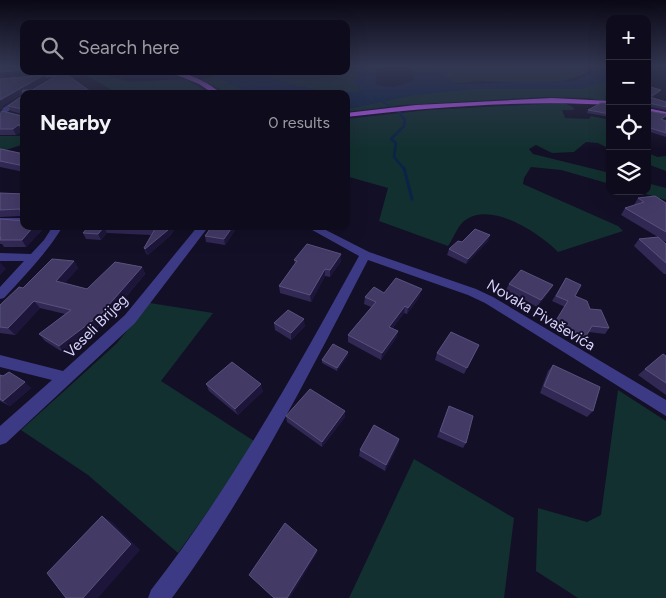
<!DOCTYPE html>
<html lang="en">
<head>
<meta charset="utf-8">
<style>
  :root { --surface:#0e0b1c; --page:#1c1929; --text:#f1f3f6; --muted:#9b9ba3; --line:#2e2b3b }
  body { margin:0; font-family:Figtree,sans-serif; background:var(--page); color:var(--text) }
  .controls { position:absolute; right:15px; top:15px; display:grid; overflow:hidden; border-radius:10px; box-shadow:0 5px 20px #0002 }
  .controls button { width:45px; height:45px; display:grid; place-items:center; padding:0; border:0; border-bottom:1px solid var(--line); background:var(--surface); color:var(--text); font:25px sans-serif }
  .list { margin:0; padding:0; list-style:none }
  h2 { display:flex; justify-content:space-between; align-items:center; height:65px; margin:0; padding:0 20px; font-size:21px }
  h2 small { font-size:16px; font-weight:400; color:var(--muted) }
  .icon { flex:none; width:28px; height:28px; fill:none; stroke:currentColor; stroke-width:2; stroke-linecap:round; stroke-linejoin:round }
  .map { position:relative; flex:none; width:666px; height:598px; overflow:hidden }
  .search { position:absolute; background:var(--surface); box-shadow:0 5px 20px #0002; left:20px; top:20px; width:330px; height:55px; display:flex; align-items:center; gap:12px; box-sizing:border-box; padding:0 18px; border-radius:10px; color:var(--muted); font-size:19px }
  .panel { position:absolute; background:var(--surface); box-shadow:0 5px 20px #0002; left:20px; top:90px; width:330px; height:140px; border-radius:10px }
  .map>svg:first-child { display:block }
</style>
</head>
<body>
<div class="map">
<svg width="666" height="598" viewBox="0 0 666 598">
  <rect width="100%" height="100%" fill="#130f26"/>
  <!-- green -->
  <g fill="#12302f">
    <path d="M346,66H365L354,80L360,89L358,92H327L293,85L251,71H346Z"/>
    <path d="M437,66H589L590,70C562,90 512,81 479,81C472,81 462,84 456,83C450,82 441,73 437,69Z"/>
    <path d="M90,72L132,82L185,79L211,94H119L89,77Z"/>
    <path d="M610,72V92L606,94L605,101L588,98L544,97L402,105L346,112V109L414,95L471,89L608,81Z"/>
    <path d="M216,76L251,94H230L201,80Z"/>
    <path d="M564,103L573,107L574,110H562L565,118L589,119L591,116L610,120V149L598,143L586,142L574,152L552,153L536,145L529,149L533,154L610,173V184L561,170L531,167L524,178L523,184L618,226L623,231L558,252C539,233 488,198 462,223C457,228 453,239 448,246L379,221L388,188L349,177L346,179V119L428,110Z"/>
    <path d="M0,136H24V144L0,152Z"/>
    <path d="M647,153L658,157L666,156V171L647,164Z"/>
    <path d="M647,183L666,188V200L636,191H647Z"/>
    <path d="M150,303L213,313L161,381L257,443L178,553L88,475L21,430L116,344Z"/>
    <path d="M618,390L666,421V598H578L536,571L538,508L587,522L601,515Z"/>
    <path d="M414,459L514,518L504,598H349Z"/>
  </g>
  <!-- water -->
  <path fill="#0c2248" d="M365,66H387L378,69L375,73L377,85L393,87L413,81L414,75L407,66H434V68L457,84L573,81L585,77L593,71L592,66H610L608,81L581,89H471L414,95L346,109V94H251L216,76L211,71H251L293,85L327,92H358L360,89L354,80Z"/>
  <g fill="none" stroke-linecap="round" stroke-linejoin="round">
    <!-- stream-far2 -->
    <path stroke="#0c2248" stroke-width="2" d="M379,100L400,112"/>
    <!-- stream-far1 -->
    <path stroke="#0c2248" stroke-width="2.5" d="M398,111L405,120L404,126L391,139L396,143L394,157L405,170"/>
    <!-- stream -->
    <path stroke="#0c2248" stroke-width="3" d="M404,168L412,199"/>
    <!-- minor -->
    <g fill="#3d3a85" fill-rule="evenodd">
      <path d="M67,73L65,76L0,83V79Z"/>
      <path d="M24,95V100L7,112L24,116V120L1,114L3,108Z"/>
      <rect x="0" y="218" width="24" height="6"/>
      <path d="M53,226H63C47,253 25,275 4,298L0,299V287L24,261H0V253L31,254L44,240Z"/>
      <path d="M198,226H209L135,323L6,443L0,445V426L52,380L0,367V355L63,371L125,315Z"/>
      <path d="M305,226H318L369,252L476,289L493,297L666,400V416L485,303L468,295L368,260C308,376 250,492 172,598H148L151,590C232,486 295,372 359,256Z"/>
    </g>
    <!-- major -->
    <g fill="#c25bff" fill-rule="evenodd">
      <path d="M167,71C186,71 208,82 222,94H214L199,84Z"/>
      <path d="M552,98L610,101V105C521,100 434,107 346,117V113L416,105Z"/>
      <path d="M647,108L666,112V116L647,112Z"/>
    </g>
  </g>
  <!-- wall -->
  <g fill="#312854" fill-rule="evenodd">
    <path d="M66,71H105L72,78L24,94V132L22,131L16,135H0V79L46,80L29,90H32ZM22,94V96L8,106L11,111L22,114V116L0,114L2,106Z"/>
    <path d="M647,86L661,90L659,92L652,98L666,102V110L647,106Z"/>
    <path d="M610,103V117L587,113L588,110Z"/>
    <path d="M647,107L648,111L663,120L666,121V137L647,131Z"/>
    <path d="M0,149L24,154V172L0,167Z"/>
    <path d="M0,193L24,194V220L21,216L0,217Z"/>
    <path d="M638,198L666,203V242L658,238L666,244V274H664L634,246L639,239L658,237L621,215L625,208L634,205Z"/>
    <path d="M0,219L24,226H41L43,229L26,247H4L2,244H0Z"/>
    <path d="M89,226H177L170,236L148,255L146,253L144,248L151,235L107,233L101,240L86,239L83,233Z"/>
    <path d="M212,226H238L225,245L206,242L205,236Z"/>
    <path d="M490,235L488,241L466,264L447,255L449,249L462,242Z"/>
    <path d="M294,260L341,261L330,277L325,276L311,302L280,293L279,286L295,263Z"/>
    <path d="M74,261L78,268L65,283L87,289L142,267L145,274L105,322L64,353L45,341L39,334L65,314L40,308L15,335L0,333V305L23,288Z"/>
    <path d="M566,278L575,296L590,309L609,328L605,334L589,332L582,343L552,328L565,307L552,301Z"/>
    <path d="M509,284L553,285L549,292L537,307L506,290Z"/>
    <path d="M384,293L420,296L407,314L404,313L392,329L398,331L396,338L381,360L348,342V335L371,307L364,304L365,297Z"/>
    <path d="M274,323L305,326L291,340L275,330Z"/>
    <path d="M479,345L464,374L435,360L437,353Z"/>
    <path d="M348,355L337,371L322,363V360Z"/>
    <path d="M666,356V395L638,375L645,369Z"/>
    <path d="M553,365L593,411L587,417L540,393L548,371Z"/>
    <path d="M0,375L3,376L31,388L10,406L0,401Z"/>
    <path d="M206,384L263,391L238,415L209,391Z"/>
    <path d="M449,406L466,443L463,448L437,437Z"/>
    <path d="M286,416L345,417L322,447L287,422Z"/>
    <path d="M399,439L398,445L385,471L359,456L360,450Z"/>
  </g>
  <!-- shaded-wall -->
  <g fill="#1d163a">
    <path d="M24,70V71H64L0,78V72Z"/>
    <path d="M80,71H105L68,79L66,74Z"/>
    <path d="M44,75L46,80L2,106L0,115V100Z"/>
    <path d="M661,90L659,92L648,100L650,97Z"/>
    <path d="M18,125L22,131L16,135L13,129Z"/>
    <path d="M34,226H41L43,229L26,247L22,240Z"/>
    <path d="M171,226H177L170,236L148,255L145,249Z"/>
    <path d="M233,226H238L225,245L224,239Z"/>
    <path d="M104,227L107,233L101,240L98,234Z"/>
    <path d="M490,235L488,241L466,264L468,259Z"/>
    <path d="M341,254V261L330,277V270Z"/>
    <path d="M74,261L78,268L61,288L56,281Z"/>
    <path d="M0,262L6,269L0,275Z"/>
    <path d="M142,267L145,274L105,322L64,353L59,346Z"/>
    <path d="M325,269V276L311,302L310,295Z"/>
    <path d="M553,285L549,292L537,307L541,300Z"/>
    <path d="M422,289L420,296L407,314L408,308Z"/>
    <path d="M34,301L40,308L15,335L8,328Z"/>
    <path d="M405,306L404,313L388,334L389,327Z"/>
    <path d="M304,319L305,326L291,340V333Z"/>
    <path d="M398,331L396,338L381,360L382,353Z"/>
    <path d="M348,352V355L337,371V368Z"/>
    <path d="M25,382L31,388L10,406L3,401Z"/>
    <path d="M261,384L263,391L238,415L235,409Z"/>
    <path d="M345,411V417L322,447V442Z"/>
    <path d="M399,439L398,445L385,471L386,465Z"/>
    <path d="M102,516L112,522L140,550L98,598H83Z"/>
    <path d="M317,550V553L290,598H287Z"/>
  </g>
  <!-- building -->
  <g fill="#433a66" stroke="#5a527e">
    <path d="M0,66H24V70L0,72Z"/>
    <path d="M66,71H80L66,74L94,94H24V126L18,125L13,129H0V114L2,111L22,116V109L8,106L22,96L23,90H32L61,73Z"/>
    <path d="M44,75L0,100V79Z"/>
    <path d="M647,86L661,90L650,97L666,102V107L649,103L647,105Z"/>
    <path d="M601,103H610V114L588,110Z"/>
    <path d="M647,107L648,111L666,114V116L661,119L666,121V133L647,127Z"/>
    <path d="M0,149H1L24,154V166L0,161Z"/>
    <path d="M0,193L24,194V214L21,216L20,209L0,210Z"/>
    <path d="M655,196L666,203V232L625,208L644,202L638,198Z"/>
    <path d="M0,219L24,221V226H34L22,240H0L1,237H0Z"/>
    <path d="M89,226H171L168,230L145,249L144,248L155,229L104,227L98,234L83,233Z"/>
    <path d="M212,226H233L224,239L205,236Z"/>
    <path d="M475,229L490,235L468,259L449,249L458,241L462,242Z"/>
    <path d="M658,237L666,244V263L639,239Z"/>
    <path d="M307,244L341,254L330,270L325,269L310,295L279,286L297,261L294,260Z"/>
    <path d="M52,259L74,261L56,281L87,289L115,262L142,267L100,315L59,346L39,334L71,310L34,301L8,328L0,327V305L19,287L23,288Z"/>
    <path d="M521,270L553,285L541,300L509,284Z"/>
    <path d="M396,278L422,289L408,308L405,306L389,327L398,331L382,353L348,335L376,302L365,297L374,287L384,293Z"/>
    <path d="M566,278L581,285L575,296L587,301L590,309L601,310L609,328L592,326L585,338L555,322L568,301L556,296Z"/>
    <path d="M288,310L304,319L291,333L274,323Z"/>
    <path d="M451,332L479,345L467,368L437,353Z"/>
    <path d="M333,344L348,352L337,368L322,360Z"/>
    <path d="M663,354L666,356V383L645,369Z"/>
    <path d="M232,362L261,384L235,409L206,384Z"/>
    <path d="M553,365L600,387L593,411L544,386Z"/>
    <path d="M9,372L25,382L3,401L0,399V375L3,376Z"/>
    <path d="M310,389L345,411L322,442L286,416Z"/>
    <path d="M449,406L473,416L466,443L440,431Z"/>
    <path d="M374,425L399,439L386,465L360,450Z"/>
    <path d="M102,516L131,544L83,598H66L47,573Z"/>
    <path d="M285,523L317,550L287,598H274L249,575Z"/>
  </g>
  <!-- sky -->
  <linearGradient id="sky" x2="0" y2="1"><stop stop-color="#0a0815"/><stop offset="0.44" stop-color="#333752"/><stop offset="1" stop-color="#333752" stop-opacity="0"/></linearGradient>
  <rect width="666" height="150" fill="url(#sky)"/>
  <g text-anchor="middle" stroke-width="4" stroke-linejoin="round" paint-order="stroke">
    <!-- street labels -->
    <g font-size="15" fill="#d9d4ff" stroke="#130f26">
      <text transform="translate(541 315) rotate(31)" y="5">Novaka Pivaševića</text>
      <text transform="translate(96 326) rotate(-45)" y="5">Veseli Brijeg</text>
    </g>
  </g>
</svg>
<div class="controls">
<button>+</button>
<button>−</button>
<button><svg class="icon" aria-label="locate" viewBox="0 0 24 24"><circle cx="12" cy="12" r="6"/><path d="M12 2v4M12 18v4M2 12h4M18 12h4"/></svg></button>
<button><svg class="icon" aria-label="layers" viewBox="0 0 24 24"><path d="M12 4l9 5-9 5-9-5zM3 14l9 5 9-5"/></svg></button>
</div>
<div class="search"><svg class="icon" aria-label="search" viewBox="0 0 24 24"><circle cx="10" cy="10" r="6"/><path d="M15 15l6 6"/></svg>Search here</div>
<section class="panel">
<h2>Nearby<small>0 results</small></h2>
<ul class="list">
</ul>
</section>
</div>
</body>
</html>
